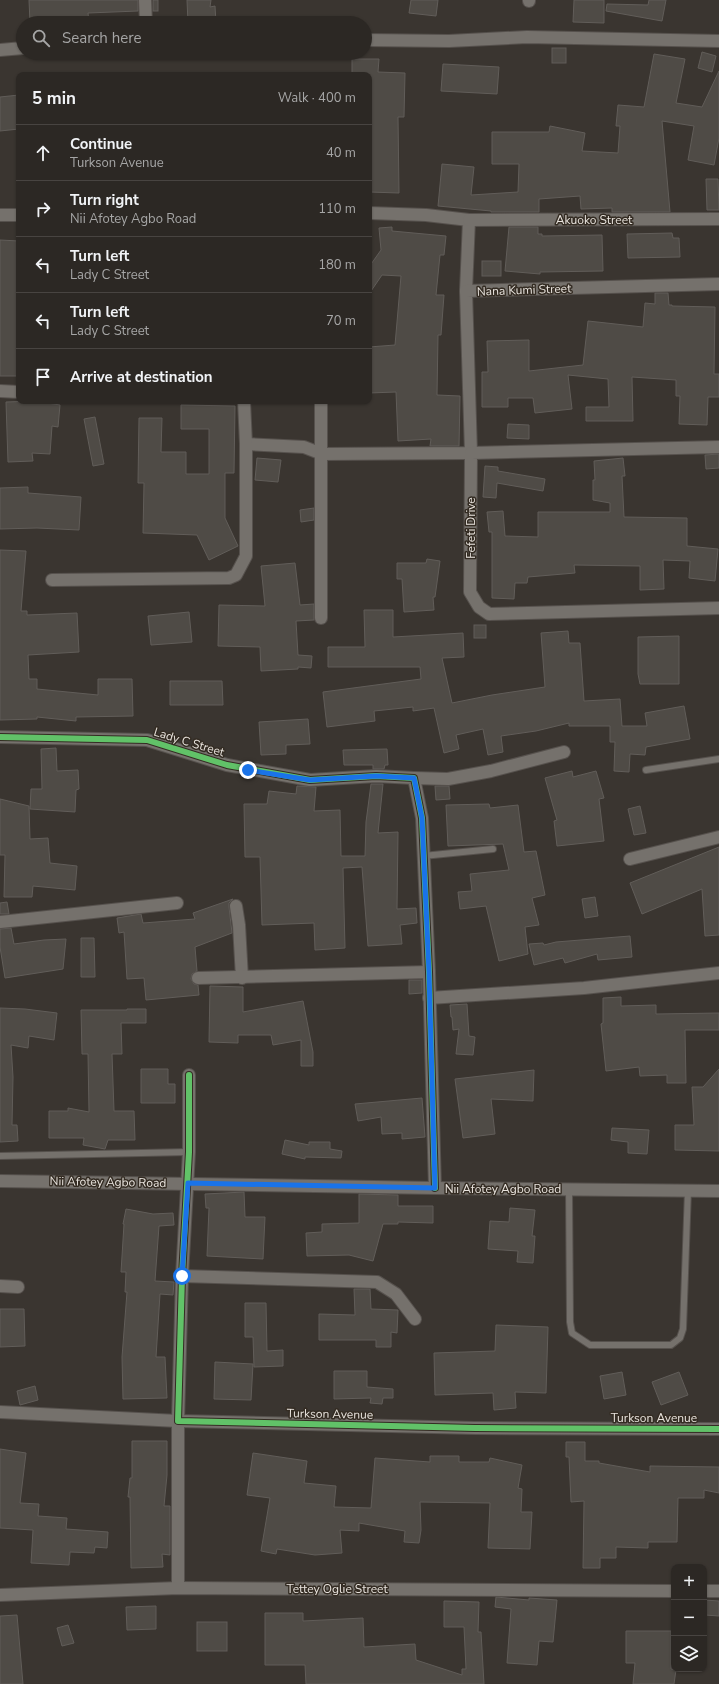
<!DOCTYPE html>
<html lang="en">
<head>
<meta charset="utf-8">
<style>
  :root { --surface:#2c2824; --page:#383431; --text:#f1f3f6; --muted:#a6a6a6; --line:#484441 }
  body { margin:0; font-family:"Nunito Sans",sans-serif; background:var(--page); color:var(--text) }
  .controls { position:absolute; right:12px; bottom:12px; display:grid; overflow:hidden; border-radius:8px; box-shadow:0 1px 3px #0004 }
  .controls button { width:36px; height:36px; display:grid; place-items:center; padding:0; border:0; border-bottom:1px solid var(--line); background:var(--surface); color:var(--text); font:20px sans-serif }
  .stop { position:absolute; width:12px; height:12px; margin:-9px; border:3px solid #1a73e8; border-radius:50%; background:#fff }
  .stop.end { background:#1a73e8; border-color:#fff; box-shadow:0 1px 4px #0008 }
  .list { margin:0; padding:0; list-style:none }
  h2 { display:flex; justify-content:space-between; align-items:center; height:52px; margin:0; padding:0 16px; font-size:17px }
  h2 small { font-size:13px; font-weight:400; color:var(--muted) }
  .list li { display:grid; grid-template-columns:26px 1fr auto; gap:12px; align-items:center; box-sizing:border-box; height:56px; padding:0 16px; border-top:1px solid var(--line) }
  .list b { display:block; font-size:15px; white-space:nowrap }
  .list p { margin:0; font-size:13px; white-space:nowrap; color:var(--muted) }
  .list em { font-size:13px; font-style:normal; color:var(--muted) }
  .icon { flex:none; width:22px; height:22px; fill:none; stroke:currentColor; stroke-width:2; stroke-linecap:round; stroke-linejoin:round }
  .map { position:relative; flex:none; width:719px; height:1684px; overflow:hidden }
  .search { position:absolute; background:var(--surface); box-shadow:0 1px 3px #0004; left:16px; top:16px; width:356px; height:44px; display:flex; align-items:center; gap:10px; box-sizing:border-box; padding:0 14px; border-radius:22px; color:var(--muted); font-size:15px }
  .panel { position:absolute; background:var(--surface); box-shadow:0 1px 3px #0004; left:16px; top:72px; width:356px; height:332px; border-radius:8px }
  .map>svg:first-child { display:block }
</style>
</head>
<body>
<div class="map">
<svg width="719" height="1684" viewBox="0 0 719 1684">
  <rect width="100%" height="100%" fill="#3a3530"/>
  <!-- building -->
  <g fill="#4f4b46" stroke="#615d59">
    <path d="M29,0H138V11L88,13L89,23H30Z"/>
    <rect x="153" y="0" width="5" height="11"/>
    <path d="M187,0H211L210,7L215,6L216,23H188Z"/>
    <path d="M411,0H438L436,16L409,13Z"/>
    <path d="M574,0H604V23L573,22Z"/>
    <path d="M649,0H666L662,21L606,11L607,4L648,5Z"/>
    <rect x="552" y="48" width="14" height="15"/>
    <path d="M702,52L716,56L712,72L698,68Z"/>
    <path d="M654,54L685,59L676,103L702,107L719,71V138L714,165L688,160L694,126L662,121L670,212H612V208L581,209L580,196L539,199V212H491V211L438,206L442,164L474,167L471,195L518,192L519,164H492V132H549L550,126L585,133L582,151L618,153L620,126H616L618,105L644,107Z"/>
    <path d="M352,59H379L378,72L405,73L404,117H398L399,193L369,192V75H352Z"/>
    <path d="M443,64L499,67L497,94L441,91Z"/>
    <path d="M19,95V129L0,131V97Z"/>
    <path d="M706,179H718L719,210H707Z"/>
    <path d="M392,227V231L446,236L444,255H440L436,295H444L441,335H438L437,395L460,396L459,446H430L431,439L398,441L396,392L369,393V347L395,345L401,276L382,275L369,294V267L381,250L379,228Z"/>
    <path d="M509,227H538V234H542V236L602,235L603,271L540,272V274L505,271Z"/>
    <path d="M672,233L673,238H679L680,257L628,258L627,234Z"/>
    <path d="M0,240L19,241V376H0Z"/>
    <rect x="482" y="261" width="19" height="15"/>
    <path d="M655,293H668L669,305H672V306L715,307L714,374H719V397H708L707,425L679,424L680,396H676V380L632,377L633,421H586V407H609L608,379L568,375L572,409L535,413L533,398H508V407H482V372H488L487,341L529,340V371L583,365L588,321L643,327L645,303L655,304Z"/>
    <path d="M35,401L60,405L58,427L52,426L50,454L32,453L33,461L8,462L6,402Z"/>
    <path d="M181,405L235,406L234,473H225V518L238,546L209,560L197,535L143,533L144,483H138L139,418H162L161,452H186V474H209V429H181Z"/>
    <path d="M95,417L104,464L93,466L84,419Z"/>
    <path d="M508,424L529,425V439L507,438Z"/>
    <path d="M719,454V468L706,469L705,455Z"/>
    <path d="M257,458L281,460L278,482L255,480Z"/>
    <path d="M623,458L625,476H622L624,517L687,518V546L718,549L715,581L689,578L690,561L663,560L664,589L640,590V566L574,565L575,573L528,577L527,583H515L514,599L492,598V532H489L487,512L503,511L505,536L538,537V512H610V503L593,500V480H595L594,461Z"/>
    <path d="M485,466L498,467V471L545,479L543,491L497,483L496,498L483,497Z"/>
    <path d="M28,487V493L81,497L79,530L37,528L0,529V488Z"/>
    <path d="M314,508V520L301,522L300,510Z"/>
    <path d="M0,550L26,551L21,611H27V615L77,613L79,652L28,655L29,679H37V689L98,695V679H132L133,716L76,717V721L37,717V719L0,720Z"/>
    <path d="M427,559L440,561L435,597H433L434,610L404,612L402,579H397V563H426Z"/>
    <path d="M295,563L300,605L314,604V620L296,621L298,655L312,656L311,668L298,667V669L261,671L260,647L218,646L219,605L265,606L261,566Z"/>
    <path d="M364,610H393V637L463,633L464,657L442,658L452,703L492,695L545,687L541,633L568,631L569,643H580L584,701L620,699L622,726H647L645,713L684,706L690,739L646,747L645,755L630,754L629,772L614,771L615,742H610V726H569V723L536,731L501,736L503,752L488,755L483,729L456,735L459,749L444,753L434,708L413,711V707L374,711L375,721L327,727L323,692L421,679L420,667H328V647H365Z"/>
    <path d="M189,612L192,642L151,645L148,616Z"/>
    <rect x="474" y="625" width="12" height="13"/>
    <path d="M679,636V684H640L638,674V637Z"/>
    <path d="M170,681H222L223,705H170Z"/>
    <path d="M308,719L310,744L286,745V754L261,755L259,722Z"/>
    <path d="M56,748L57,771L78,770L79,789L76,790L75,812L30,809L31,789H42L41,749Z"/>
    <path d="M387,749L388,765H385L384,769H373V765H344L343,750Z"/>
    <path d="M572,771L573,777L596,771L604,798L599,799L604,841L557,846L554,821L557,820L545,778Z"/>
    <path d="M371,784H383L378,833L398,832L397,909L416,908L417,923L400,925L402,944L368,946L362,867L343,868L345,948L315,950L314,923L262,925L260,857H245L244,804H267L269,791L296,794L297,786L316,787L314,811L340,810L341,856H365L366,822Z"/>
    <path d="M435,786H449L450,799L436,800Z"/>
    <path d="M0,799L29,806L30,839L48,838L50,863L77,866L75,890L33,886L32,897H4L5,855H0Z"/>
    <path d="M489,804L490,808L518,805L524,852L536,851L545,895L532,898L539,925L525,927L528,954L499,961L486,906L460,909L458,892L472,891L470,874L509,870L503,844L448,846L446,805Z"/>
    <path d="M640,806L646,833L634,835L628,809Z"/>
    <path d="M719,847V935L705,936L702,889L642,914L630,883Z"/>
    <path d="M595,897L598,916L585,918L582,899Z"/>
    <path d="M233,899L229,903V907L232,933L195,947L197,971L192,974L191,979L194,984L198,985L199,995L146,1000L144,978L127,979L124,932L119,933L117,918L141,914L143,923L195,919L193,913Z"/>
    <path d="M7,902L9,914H0V903Z"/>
    <path d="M11,928L14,944L44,940L66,939L63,969L5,978L0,947V929Z"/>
    <path d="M630,936L632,957L598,960L597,954L565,963L563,958L534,965L529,944L543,943L544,945L556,942Z"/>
    <path d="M81,938H94L95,977H81Z"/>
    <path d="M409,980H422V993L409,994Z"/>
    <path d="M210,986L243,987V1012L303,1001L313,1052V1066H301V1040L273,1045L271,1035H238V1043L209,1042Z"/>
    <path d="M621,997V1006L656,1005V1014L719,1013V1030H685L686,1083H667V1075L640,1076L639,1067L606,1071L601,1024L603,1023V998Z"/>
    <path d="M467,1004L469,1036L475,1037L473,1055L456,1054L459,1029L453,1030L452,1017H451L450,1005Z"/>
    <path d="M0,1008L25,1009L57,1013L54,1040L29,1036L28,1048L11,1045L13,1077L12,1125H17L18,1141L0,1142Z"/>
    <path d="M127,1009H146V1023H121L122,1054H112L114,1111H134L135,1140H108L105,1149L83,1145L84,1138H49V1111H68V1108L89,1112L88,1054H82L81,1010H127Z"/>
    <path d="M141,1069H168V1084H175V1103H141Z"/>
    <path d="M719,1069V1151L675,1150V1125H694L692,1087H703Z"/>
    <path d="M534,1070L533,1101L491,1099L495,1134L463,1138L455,1079Z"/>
    <path d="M422,1098L425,1137L402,1139V1133L382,1134L381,1117L358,1121L355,1104Z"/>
    <path d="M612,1128L649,1130L647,1154L628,1153V1142L611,1140Z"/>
    <path d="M285,1140L309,1145V1142H330V1149L342,1151L341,1158L305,1157V1159L282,1154Z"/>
    <path d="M244,1192L245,1217H265L263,1259L207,1256L209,1208H206L205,1194Z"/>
    <path d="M359,1194L398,1195V1206H433V1223L398,1222V1224H383L373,1261L349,1255L307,1256L306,1233L322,1232V1224L359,1223Z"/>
    <path d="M510,1208L535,1210L532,1236H535L533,1263L517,1262L518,1251L488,1249L490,1221L509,1222Z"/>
    <path d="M126,1209L153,1214L173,1213L174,1225L159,1226L155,1281L174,1282L173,1295L160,1294L156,1357H165L167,1398L123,1399L122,1357L127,1292H125L126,1272H121L124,1224H123Z"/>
    <path d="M354,1289H370L371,1309L398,1310L397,1333L391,1332V1347H376V1340H319V1314L355,1315Z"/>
    <path d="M245,1303H266L267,1351L283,1350V1366L254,1367L253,1337H245Z"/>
    <path d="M0,1309H24L25,1346L0,1347Z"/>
    <path d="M496,1325L548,1327L546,1393L515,1392L516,1408L494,1410L493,1393L435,1395L434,1353L495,1351Z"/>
    <path d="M215,1362L253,1364L251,1400L214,1399Z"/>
    <path d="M334,1371H367V1387L393,1389V1398H383L382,1404L370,1403L371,1398L334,1399Z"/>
    <path d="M622,1372L626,1395L604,1399L600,1376Z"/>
    <path d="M679,1372L688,1395L661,1405L652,1382Z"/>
    <path d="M35,1386L38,1400L20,1405L17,1391Z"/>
    <path d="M132,1441H167V1475L164,1506H170V1555L162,1554L163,1567L131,1568L130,1497H128L130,1478H132Z"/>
    <path d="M566,1442H585V1461H599V1463L650,1472V1466L719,1467V1493L704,1490V1498H678L677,1542H648V1548L616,1547V1558H600V1568H583L584,1501L571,1502L569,1457H566Z"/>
    <path d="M0,1449L26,1453L20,1503L39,1504L38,1516L67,1518L66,1529L108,1532L107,1548L95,1547L94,1553L70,1552L69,1565L31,1563L33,1530L0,1528Z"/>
    <path d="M253,1453L307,1461L304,1483L336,1486L334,1507L371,1508L375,1458L430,1462V1456H459V1462H489L490,1458L522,1465L518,1488L522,1489L521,1512H532L530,1549L488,1548L490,1503L420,1502L421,1530L419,1543L404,1542L405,1531L359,1523V1531L340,1530L342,1553L315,1555L277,1549L276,1554L261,1551L270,1498L247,1495Z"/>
    <path d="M496,1597L529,1600V1598L557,1600L553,1642L539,1641L537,1665L507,1663L511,1609L495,1607Z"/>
    <path d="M705,1600L719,1601V1616L705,1615Z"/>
    <path d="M444,1601L479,1602L478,1632H481L484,1684H306L305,1665H265V1613H303V1621L363,1618L364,1647L415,1644L416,1660L462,1675V1669H466L464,1627H444Z"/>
    <path d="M156,1606V1629L127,1630L126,1607Z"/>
    <path d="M17,1615L23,1684H0V1616Z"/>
    <rect x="197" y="1622" width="30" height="29"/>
    <path d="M68,1625L74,1643L62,1646L57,1628Z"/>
    <path d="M626,1631H671V1669L676,1670L674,1684H633L635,1663H626Z"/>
  </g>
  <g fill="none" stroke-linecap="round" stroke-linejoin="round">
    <defs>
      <g id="service">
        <path d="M646,770L719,759"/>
        <path d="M423,856L493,849"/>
        <path d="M0,1156L189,1152"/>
        <path d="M569,1189L570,1322L572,1333L590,1345H671L680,1338L683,1329L688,1190"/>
      </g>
      <g id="minor">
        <path d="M145,0L146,23"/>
        <path d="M529,0V1"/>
        <path d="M365,40L449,41L527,37L719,41"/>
        <path d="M0,50L23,48"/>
        <path d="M369,213L426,215L469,220L466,291"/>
        <path d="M0,215H19"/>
        <path d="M469,220L719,219"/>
        <path d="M0,391L19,392"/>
        <path d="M246,444L304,447L322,454L471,453L466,291L719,284"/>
        <path d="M719,447L471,453L470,592L479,607L489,614L719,608"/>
        <path d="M52,580L229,578L236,575L246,556V444L244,401"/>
        <path d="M321,618V401"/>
        <path d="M0,737L147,740L227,765L310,780L376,776L414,778L422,818L429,972L435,1188"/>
        <path d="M414,778L448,779L491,771L564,752"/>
        <path d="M630,859L719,837"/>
        <path d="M236,906L239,925L242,978"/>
        <path d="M0,922L177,903"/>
        <path d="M198,978L429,972"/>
        <path d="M429,998L584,988L719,973"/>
        <path d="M189,1075V1152L182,1276L178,1421L475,1428L719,1429"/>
        <path d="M0,1181L435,1188L719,1191"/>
        <path d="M182,1276L377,1282L396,1294L415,1319"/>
        <path d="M0,1286L18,1287"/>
        <path d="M0,1412L178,1421V1588"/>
        <path d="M704,1591H719"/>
        <path d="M0,1595L178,1588L674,1591"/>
      </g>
    </defs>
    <!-- service casing -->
    <use href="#service" stroke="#56514d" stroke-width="8"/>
    <!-- minor casing -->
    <use href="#minor" stroke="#56514d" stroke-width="14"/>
    <!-- service -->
    <use href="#service" stroke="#75716c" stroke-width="6"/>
    <!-- minor -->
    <use href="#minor" stroke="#75716c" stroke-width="12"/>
    <defs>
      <g id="cycleway">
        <path d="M0,737L147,740L227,765L310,780L376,776L414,778L422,818L429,972L435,1188"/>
        <path d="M189,1075V1152L182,1276L178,1421L475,1428L719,1429"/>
      </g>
    </defs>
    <!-- cycleway casing -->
    <use href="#cycleway" stroke="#342c23" stroke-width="8"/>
    <!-- cycleway -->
    <use href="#cycleway" stroke="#61c268" stroke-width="6"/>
  </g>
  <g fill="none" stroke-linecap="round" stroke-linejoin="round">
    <!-- route -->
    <path stroke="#1a73e8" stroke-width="5" d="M182,1276L188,1183L435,1188L429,972L422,818L414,778L376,776L310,780L248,770"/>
  </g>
  <g text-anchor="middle" stroke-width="3" stroke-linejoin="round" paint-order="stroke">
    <!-- street labels -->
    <g font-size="12" fill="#e9e4de" stroke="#342c23">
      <text x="594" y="224">Akuoko Street</text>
      <text transform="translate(524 290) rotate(-2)" y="4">Nana Kumi Street</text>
      <text transform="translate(471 528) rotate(-90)" y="4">Fefeti Drive</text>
      <text transform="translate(189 742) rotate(17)" y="4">Lady C Street</text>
      <text transform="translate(108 1182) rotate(1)" y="4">Nii Afotey Agbo Road</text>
      <text x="503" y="1193">Nii Afotey Agbo Road</text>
      <text transform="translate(330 1414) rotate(1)" y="4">Turkson Avenue</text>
      <text x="654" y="1422">Turkson Avenue</text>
      <text x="337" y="1593">Tettey Oglie Street</text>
    </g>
  </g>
</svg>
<div class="controls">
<button>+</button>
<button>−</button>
<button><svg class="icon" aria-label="layers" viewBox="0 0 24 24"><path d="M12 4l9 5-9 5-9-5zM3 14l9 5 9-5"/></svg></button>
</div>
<div class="stop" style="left:182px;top:1276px"></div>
<div class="stop end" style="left:248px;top:770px"></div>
<div class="search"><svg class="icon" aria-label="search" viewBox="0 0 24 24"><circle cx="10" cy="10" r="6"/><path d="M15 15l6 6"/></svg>Search here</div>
<section class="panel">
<h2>5 min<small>Walk · 400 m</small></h2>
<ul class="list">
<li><svg class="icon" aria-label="ahead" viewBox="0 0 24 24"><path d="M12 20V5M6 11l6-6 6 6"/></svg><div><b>Continue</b><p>Turkson Avenue</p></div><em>40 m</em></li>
<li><svg class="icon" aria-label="right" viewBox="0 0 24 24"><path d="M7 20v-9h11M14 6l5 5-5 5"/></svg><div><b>Turn right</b><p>Nii Afotey Agbo Road</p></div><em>110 m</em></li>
<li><svg class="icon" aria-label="left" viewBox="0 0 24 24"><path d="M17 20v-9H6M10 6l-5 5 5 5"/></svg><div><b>Turn left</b><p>Lady C Street</p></div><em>180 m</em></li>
<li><svg class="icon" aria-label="left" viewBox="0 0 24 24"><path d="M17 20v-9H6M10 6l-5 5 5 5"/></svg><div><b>Turn left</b><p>Lady C Street</p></div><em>70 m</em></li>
<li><svg class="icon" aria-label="arrive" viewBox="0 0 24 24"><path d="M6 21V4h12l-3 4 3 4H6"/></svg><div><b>Arrive at destination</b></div></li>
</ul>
</section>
</div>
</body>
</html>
